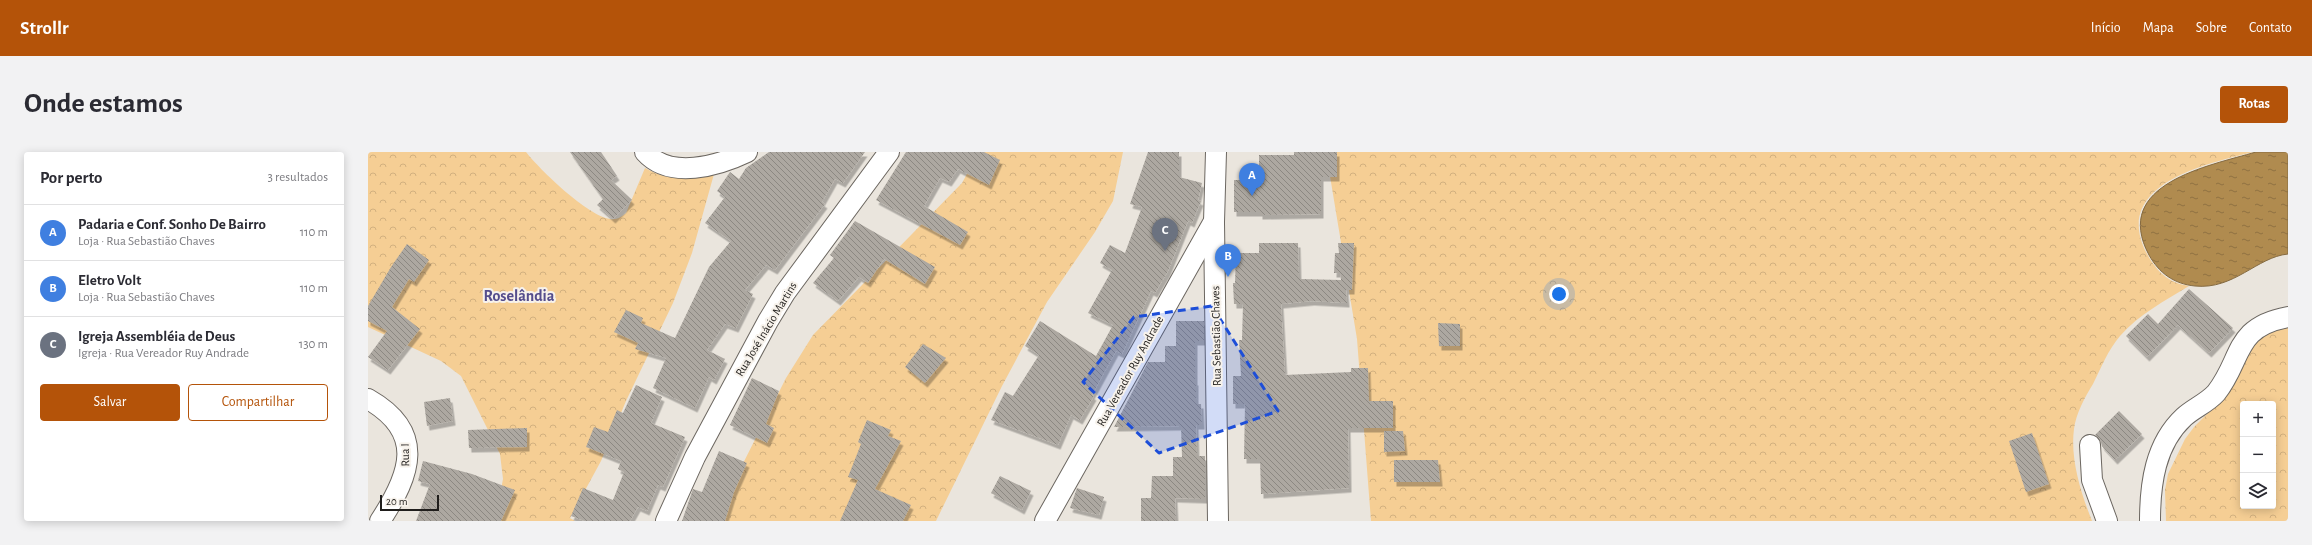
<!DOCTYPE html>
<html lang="pt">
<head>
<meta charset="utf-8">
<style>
  :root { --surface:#fff; --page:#f2f2f3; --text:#2b2b33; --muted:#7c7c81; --line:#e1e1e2; --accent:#b45309 }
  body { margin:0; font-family:"Alegreya Sans",sans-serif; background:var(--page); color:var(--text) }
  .controls { position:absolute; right:12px; bottom:12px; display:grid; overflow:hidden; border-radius:4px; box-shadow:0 2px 10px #0003 }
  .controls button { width:36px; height:36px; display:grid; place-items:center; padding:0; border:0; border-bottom:1px solid var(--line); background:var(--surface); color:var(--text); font:20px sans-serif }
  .scale { position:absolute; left:12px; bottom:10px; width:59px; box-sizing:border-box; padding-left:4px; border:2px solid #201e1c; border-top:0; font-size:11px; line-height:14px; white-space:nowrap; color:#201e1c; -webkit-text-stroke:3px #f7f2eb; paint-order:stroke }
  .you { position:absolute; left:1191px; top:142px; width:14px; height:14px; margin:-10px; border:3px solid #fff; border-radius:50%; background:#1a73e8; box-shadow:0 0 0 6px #1a73e833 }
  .badge { display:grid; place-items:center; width:26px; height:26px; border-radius:50%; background:var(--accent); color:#fff; font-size:13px; font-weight:700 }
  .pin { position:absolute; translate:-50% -33px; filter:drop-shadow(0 1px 2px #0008) }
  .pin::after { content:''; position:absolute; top:21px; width:14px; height:12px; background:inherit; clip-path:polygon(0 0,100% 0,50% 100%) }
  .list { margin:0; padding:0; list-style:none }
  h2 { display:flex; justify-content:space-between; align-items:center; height:52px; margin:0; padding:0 16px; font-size:17px }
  h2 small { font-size:13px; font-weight:400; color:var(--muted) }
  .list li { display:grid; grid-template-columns:26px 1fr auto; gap:12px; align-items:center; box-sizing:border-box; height:56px; padding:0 16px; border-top:1px solid var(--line) }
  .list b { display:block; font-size:15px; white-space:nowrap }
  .list p { margin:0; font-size:13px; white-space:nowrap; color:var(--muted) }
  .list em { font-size:13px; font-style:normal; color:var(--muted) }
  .actions { display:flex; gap:8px; padding:12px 16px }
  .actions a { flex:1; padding:9px 0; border:1px solid var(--accent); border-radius:4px; text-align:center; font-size:14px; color:var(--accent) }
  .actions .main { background:var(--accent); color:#fff }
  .icon { flex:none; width:22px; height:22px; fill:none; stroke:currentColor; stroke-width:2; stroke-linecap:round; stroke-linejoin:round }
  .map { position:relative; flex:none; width:1920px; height:369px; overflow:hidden; border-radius:4px }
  header { display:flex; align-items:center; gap:24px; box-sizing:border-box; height:56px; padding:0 20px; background:var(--accent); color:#fff }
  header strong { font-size:19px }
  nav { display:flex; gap:22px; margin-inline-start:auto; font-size:14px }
  .intro { display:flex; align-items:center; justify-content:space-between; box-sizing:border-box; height:96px; padding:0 24px }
  h1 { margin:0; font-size:28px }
  .button { padding:10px 18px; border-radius:4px; background:var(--accent); color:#fff; font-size:14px; font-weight:700 }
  main { display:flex; gap:24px; padding:0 24px }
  aside { flex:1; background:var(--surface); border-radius:4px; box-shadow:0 2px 10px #0003 }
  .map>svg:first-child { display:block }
</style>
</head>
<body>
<header>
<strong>Strollr</strong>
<nav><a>Início</a><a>Mapa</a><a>Sobre</a><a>Contato</a></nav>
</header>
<div class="intro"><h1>Onde estamos</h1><a class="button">Rotas</a></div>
<main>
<aside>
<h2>Por perto<small>3 resultados</small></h2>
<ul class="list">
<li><span class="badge" style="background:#3f7fe0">A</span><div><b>Padaria e Conf. Sonho De Bairro</b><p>Loja · Rua Sebastião Chaves</p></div><em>110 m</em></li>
<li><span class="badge" style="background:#3f7fe0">B</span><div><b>Eletro Volt</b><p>Loja · Rua Sebastião Chaves</p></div><em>110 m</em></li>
<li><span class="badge" style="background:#6b7280">C</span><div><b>Igreja Assembléia de Deus</b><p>Igreja · Rua Vereador Ruy Andrade</p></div><em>130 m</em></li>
</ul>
<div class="actions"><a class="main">Salvar</a><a>Compartilhar</a></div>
</aside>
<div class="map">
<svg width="1920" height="369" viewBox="0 0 1920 369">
  <defs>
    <pattern id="forest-crowns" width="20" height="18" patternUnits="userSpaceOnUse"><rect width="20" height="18" fill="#f5ce94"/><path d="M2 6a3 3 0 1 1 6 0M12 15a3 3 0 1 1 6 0" fill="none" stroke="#d2b07f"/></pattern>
    <pattern id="water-ripples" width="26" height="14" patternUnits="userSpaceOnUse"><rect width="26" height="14" fill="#b08b4f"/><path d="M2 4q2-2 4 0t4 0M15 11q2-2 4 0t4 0" fill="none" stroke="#8f7141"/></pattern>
    <pattern id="building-back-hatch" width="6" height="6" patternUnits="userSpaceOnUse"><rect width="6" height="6" fill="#ada8a1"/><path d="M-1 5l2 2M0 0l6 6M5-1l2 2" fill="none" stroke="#8c8882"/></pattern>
    <filter id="shadow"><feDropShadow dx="2.5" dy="4.5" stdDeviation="0" flood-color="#0004"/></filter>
  </defs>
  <rect width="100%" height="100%" fill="#eae5dd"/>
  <!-- forest -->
  <g fill="url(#forest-crowns)" fill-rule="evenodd">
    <path d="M0,0H158C172,18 220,64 242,67C249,68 253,65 258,61L277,16C300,29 322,28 346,22L324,101L305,151L258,249L233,309L202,366L207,369H127L135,327L132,302L93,224L73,209L0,175Z"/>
    <path d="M611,0H755L745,49L727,80L679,150L634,234L568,369H346L418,226L445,183L594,31Z"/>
    <path d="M958,0H1885C1838,12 1744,32 1778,100C1788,119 1800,131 1821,134C1797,149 1771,162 1752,184C1740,198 1733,216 1725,232C1717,245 1708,261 1706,277C1702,307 1713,341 1724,369H1003L989,187Z"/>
    <path d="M1920,173V369H1798L1797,338L1800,322L1817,287L1826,275L1850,251L1873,210L1894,182ZM1875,252H1905V354H1875Z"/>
  </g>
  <!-- water -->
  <path fill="url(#water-ripples)" stroke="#856a40" d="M1888,0H1920V102C1889,105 1866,138 1827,134C1806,132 1791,121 1781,103C1743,32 1840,14 1888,0Z"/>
  <!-- building -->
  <g fill="url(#building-back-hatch)" filter="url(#shadow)">
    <path d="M202,0H233L249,24L243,28L264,48L245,67L229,53L235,47Z"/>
    <path d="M401,0H497L475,31L467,27L454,50L457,52L407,118L398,113L377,138L385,142L368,176L357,172L339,198L357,207L346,228L341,225L327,256L285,236L298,206L267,197L270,191L246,180L258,158L275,166L273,171L307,186L341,115L363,89L337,71L357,45L349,39L362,20L371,27L378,16Z"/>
    <path d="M538,0H616L632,8L621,33L590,17L581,30L572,26L556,54L600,80L592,93L508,48Z"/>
    <path d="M780,0H811V25L834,31L830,48L833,49L824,71L820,69L800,119L787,141L783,139L754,202L748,199L724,243L726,244L712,268L703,263L690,293L623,268L637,240L645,244L671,203L657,194L672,169L728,204L745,173L720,161L744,118L732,111L742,93L757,101L774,55L762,52Z"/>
    <path d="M926,0H969V25H953V62L892,63V60H866V28H891V3H926Z"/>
    <path d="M487,69L567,115L557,132L516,107L500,131L491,125L470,149L445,131L466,106L462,103Z"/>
    <path d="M891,91H930L931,127L973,128L972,121H966L967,101H971L970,91H986L984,138H978L979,151L944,149L913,152L917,223L983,220V216H1000L1001,249H1025V276H980L981,336L893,342L892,307H876L877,252H865V224H873L871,188H874L875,152H866L865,131H867L868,101H891Z"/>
    <path d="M39,92L61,108L46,130L41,127L24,155L52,177L20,218L0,205L19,179L0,169V154L23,115Z"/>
    <path d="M1821,137L1865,176L1841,201L1810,173L1779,205L1758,184L1780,162L1790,172Z"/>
    <path d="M808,169H836V189H827V229H828V252H833L834,273H828L829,304H837V347L807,346L808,369H773V346H783L784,324H805V305H814L813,274L746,275L780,210H797V194H808Z"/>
    <path d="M1070,171L1092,172V194H1071Z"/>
    <path d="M555,192L578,206L557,231L537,215Z"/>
    <path d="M384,226L411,239L398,272L406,276L399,291L362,273Z"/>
    <path d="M268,233L294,245L283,271L317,285L295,335L290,333L279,359L270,355L262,369H217L203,364L215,336L245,348L256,320L250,317L253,309L218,295L226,275L240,280L249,258L255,261Z"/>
    <path d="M82,246L85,269L59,274L56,250Z"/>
    <path d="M1751,259L1774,282L1747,308L1734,294L1732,287L1727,283Z"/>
    <path d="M499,268L523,278L520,284L533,289L507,337L543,353L535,369H472L490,328L480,325L493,292L490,290Z"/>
    <path d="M159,276V295L101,296L100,278Z"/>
    <path d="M1016,279H1035L1037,299L1016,300Z"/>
    <path d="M1664,281L1681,332L1658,340L1641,289Z"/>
    <path d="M351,299L379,311L366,340L357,369H314L325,337L334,340Z"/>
    <path d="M1026,308H1070L1072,330H1026Z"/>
    <path d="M55,309L104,322L147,338L133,369H48L62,332L50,329Z"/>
    <path d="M632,324L663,339L654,358L623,341Z"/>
    <path d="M709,336L736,345L731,363L702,356Z"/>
  </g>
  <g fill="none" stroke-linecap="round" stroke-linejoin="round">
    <defs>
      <g id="street">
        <path d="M277,0C302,28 350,14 379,0"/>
        <path d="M848,0L846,70L850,369"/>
        <path d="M0,247C58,280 43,322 12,369"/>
        <path d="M1722,293L1724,328L1739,369"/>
        <path d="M298,369L327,305L400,169L417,141L521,0"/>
        <path d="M677,369L845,71"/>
        <path d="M1782,369C1782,332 1787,292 1816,265C1826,256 1839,251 1848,241C1875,207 1865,175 1920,165"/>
      </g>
    </defs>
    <!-- street casing -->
    <use href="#street" stroke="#6c6761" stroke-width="22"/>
    <!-- street -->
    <use href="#street" stroke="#fff" stroke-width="20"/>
  </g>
  <!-- marked area -->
  <path fill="#1d4ed8" fill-opacity="0.2" stroke="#1d4ed8" stroke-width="3" stroke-dasharray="8 5" stroke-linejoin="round" d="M844,154L910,259L791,301L715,230L766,165Z"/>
  <g text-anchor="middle" stroke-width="4" stroke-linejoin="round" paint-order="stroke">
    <!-- street labels -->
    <g font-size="12" fill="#201e1c" stroke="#f7f2eb">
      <text transform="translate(398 177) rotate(-59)" y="4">Rua José Inácio Martins</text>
      <text transform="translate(848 184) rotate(-91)" y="4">Rua Sebastião Chaves</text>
      <text transform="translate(762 219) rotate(-61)" y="4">Rua Vereador Ruy Andrade</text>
      <text transform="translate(37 303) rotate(-91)" y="4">Rua I</text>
    </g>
    <!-- district labels -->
    <g font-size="16" font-weight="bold" fill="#554d8c" stroke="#f7f2eb">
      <text x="151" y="149">Roselândia</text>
    </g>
  </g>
</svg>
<div class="controls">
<button>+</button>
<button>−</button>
<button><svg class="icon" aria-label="layers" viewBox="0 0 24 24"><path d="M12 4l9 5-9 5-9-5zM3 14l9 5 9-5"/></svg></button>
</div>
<div class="scale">20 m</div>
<div class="you"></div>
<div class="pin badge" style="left:884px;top:44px;background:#3f7fe0">A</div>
<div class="pin badge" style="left:860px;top:125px;background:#3f7fe0">B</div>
<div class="pin badge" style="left:797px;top:99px;background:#6b7280">C</div>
</div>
</main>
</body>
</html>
